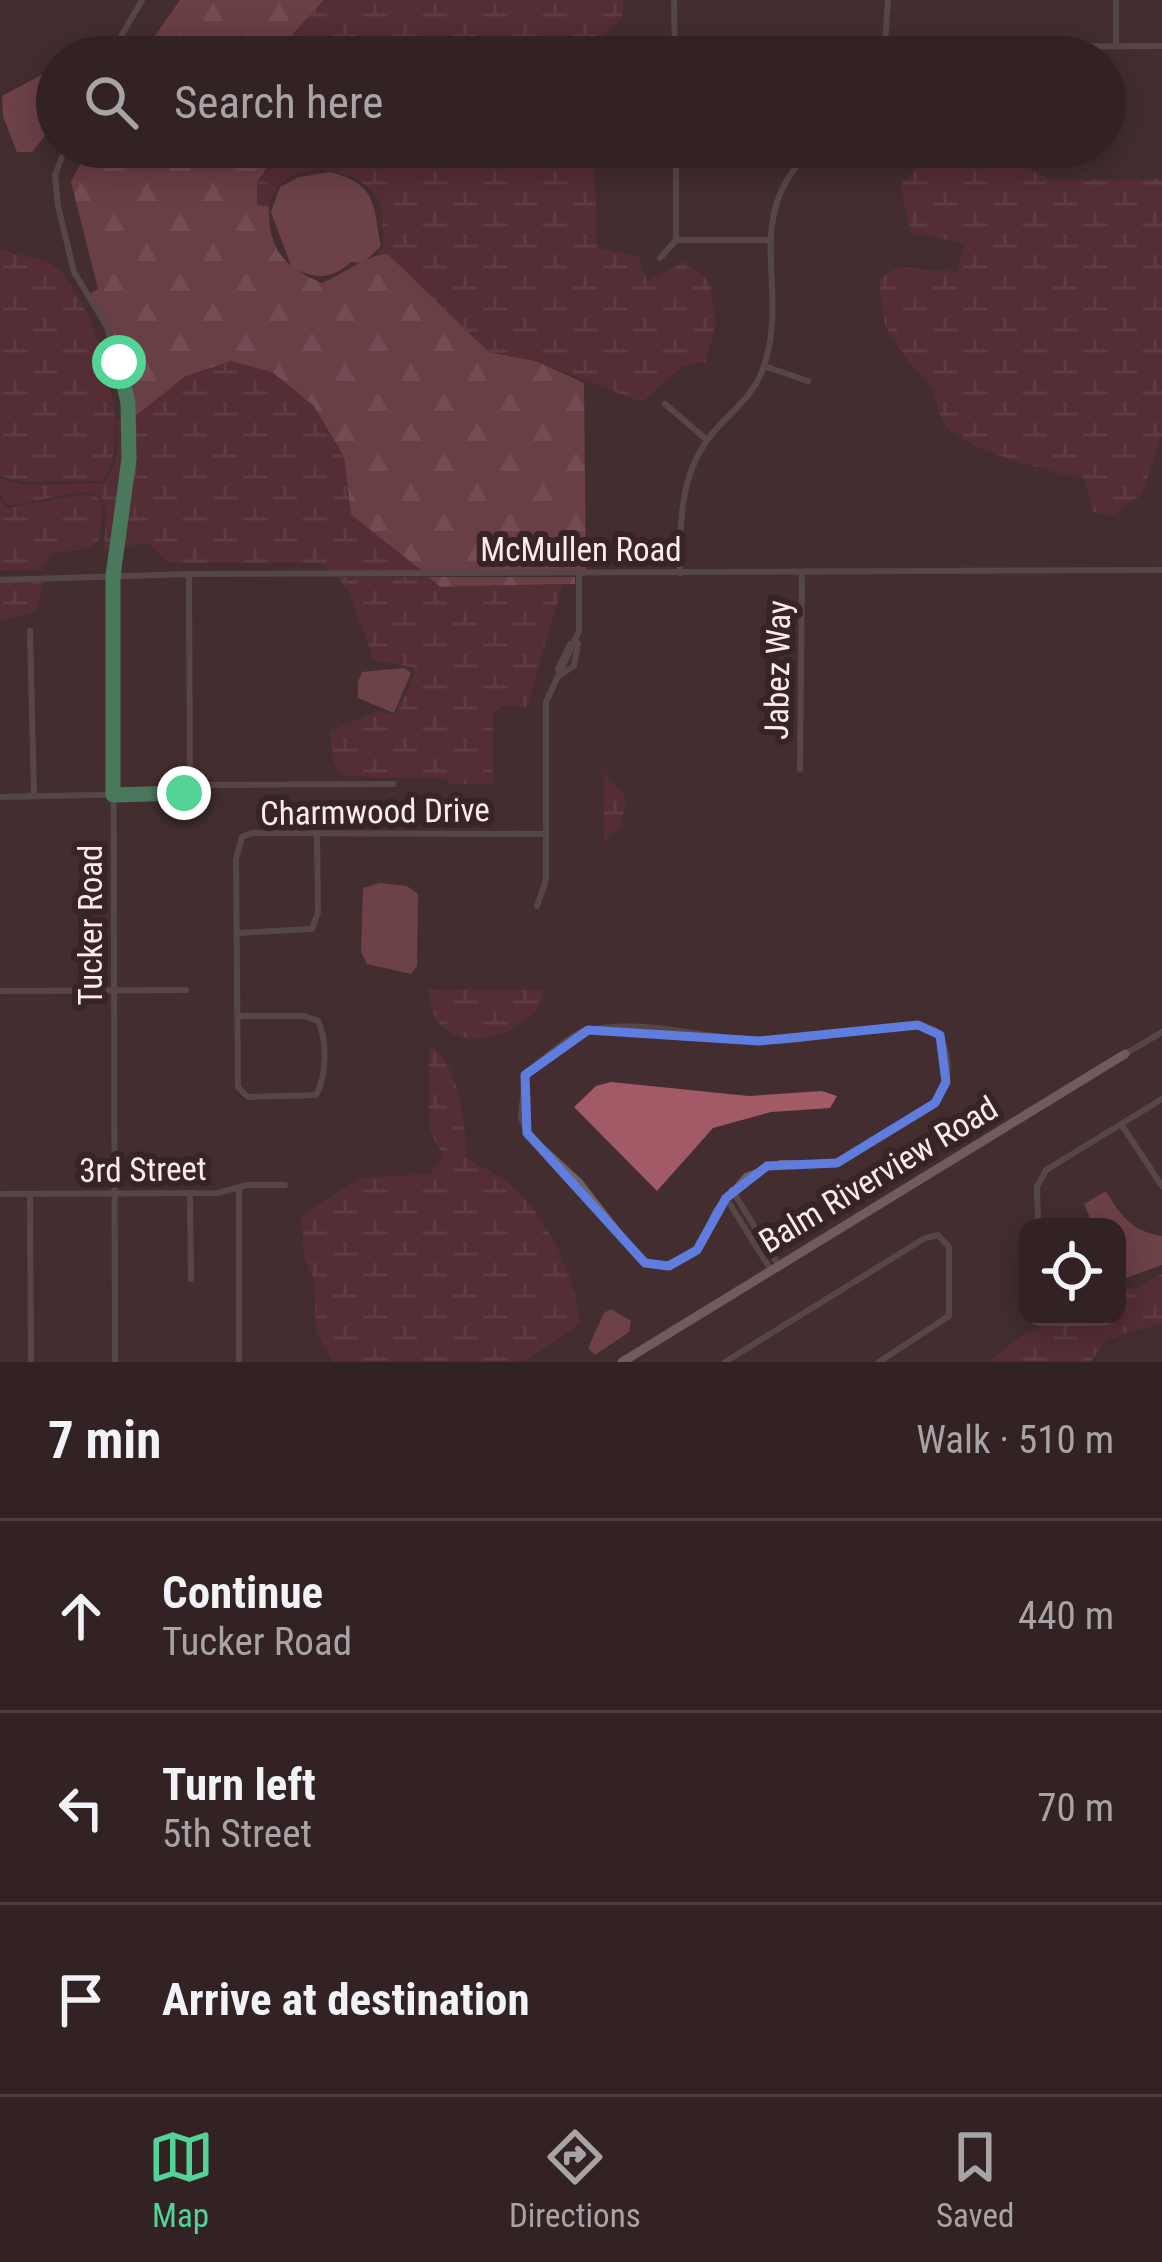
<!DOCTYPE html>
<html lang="en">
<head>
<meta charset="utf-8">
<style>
  :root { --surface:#322224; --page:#3d2f31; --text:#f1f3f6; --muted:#a8a4a6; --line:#4d3f41; --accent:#53d396 }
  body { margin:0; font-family:"Roboto Condensed",sans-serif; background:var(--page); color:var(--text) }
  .controls { position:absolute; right:36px; bottom:36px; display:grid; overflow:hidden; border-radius:24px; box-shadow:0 6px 30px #0003 }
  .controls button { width:108px; height:108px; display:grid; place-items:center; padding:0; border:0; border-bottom:3px solid var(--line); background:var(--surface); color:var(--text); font:60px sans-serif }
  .stop { position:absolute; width:36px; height:36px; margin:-27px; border:9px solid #53d396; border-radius:50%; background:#fff }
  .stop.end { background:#53d396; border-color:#fff; box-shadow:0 3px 12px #0008 }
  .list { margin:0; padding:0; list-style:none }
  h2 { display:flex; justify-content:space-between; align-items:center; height:156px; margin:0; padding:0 48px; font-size:51px }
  h2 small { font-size:39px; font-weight:400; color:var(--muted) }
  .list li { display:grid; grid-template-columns:78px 1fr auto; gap:36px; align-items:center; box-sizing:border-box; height:192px; padding:0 48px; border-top:3px solid var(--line) }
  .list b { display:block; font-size:45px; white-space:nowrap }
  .list p { margin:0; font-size:39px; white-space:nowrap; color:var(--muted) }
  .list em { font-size:39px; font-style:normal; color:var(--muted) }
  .icon { flex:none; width:66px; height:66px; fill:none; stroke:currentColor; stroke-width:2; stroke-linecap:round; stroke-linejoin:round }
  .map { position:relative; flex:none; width:1162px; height:1362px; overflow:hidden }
  .search { position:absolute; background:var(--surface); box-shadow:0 6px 30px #0003; left:36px; right:36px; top:36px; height:132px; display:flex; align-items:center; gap:30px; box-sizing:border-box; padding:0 42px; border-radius:66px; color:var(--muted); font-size:45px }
  .sheet { height:732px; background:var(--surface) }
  nav { display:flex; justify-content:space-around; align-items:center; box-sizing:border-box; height:168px; border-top:3px solid var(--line); background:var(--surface); font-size:33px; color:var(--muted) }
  nav a { display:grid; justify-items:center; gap:6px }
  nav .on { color:var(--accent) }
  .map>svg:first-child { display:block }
</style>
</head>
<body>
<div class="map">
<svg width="1162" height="1362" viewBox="0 0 1162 1362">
  <defs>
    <pattern id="forest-firs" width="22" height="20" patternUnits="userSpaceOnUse" patternTransform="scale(3)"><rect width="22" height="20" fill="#9a5360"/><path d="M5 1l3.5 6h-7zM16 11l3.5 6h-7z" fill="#ae747f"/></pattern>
    <pattern id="wetland-marsh" width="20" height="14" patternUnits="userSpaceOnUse" patternTransform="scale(3)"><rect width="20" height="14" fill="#68303b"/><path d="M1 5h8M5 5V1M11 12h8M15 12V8" fill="none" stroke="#7e4e58"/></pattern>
  </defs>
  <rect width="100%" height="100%" fill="#432d30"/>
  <!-- forest -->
  <g fill="url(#forest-firs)">
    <path d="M180,0H324L272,57H140Z"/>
    <path d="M89,147H282L257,182L258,205L269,206C267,249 285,268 322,283C343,274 366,256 387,253L489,352L536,361L584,383L586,570H421L351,515L344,457L313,405L186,376L132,419C131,373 115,332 89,294L98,289L71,182Z"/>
    <path d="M428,577H575V584L440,587Z"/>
  </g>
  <!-- wetland -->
  <g fill="url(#wetland-marsh)">
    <path d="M324,0H623L622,18L591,48V57H272Z"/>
    <path d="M282,147H594L597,248L638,256L647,281L685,262L710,283L716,324L705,362L683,366L642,402L536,361L489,352L389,255L377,253L384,246C381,232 385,210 377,198C353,161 280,157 269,206L257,205V182Z"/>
    <path d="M908,147H982L1051,180L1162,179V435L1142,494L1111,516L1093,512L1084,479C1052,471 966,452 946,426C937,414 938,396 928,384C895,341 880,339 880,279L899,267L958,272L964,244L911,232L900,185L916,169Z"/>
    <path d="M0,249C15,256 43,258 53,265C94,295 139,442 101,481L24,482L0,476Z"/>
    <path d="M231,361L272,372L313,405L344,457L351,515L421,570L329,571L321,563H168L149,543L122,546L133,459L132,419L186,376Z"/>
    <path d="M116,419L125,421L126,459L114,548L104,550L106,509L100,495C67,486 41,505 9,505L0,495V479L24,485L104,483C120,465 119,442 116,419Z"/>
    <path d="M86,494L99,498L103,509L99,540L91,547L52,554L41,570L0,571V499L7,508Z"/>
    <path d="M336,577H428L440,587L563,584L527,707L506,705L493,712V783L450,785L447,779L341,776L333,760L330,731L376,711L396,715L415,673L412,667L374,660L347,588Z"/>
    <path d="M43,582L36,611L0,621V583Z"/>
    <path d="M604,772L626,798L621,828L604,841Z"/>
    <path d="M429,989L545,990C534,1042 429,1067 429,989Z"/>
    <path d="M429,1048H434C461,1074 464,1121 467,1158C482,1168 502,1176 515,1189C551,1224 574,1274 580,1323L524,1362H333L316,1331L314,1279L304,1257L301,1215L361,1178L431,1174L443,1155L429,1130Z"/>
    <path d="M1162,1274V1323L1108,1339L1090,1362H989C1036,1320 1055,1317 1117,1317V1290L1136,1288Z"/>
  </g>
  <!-- water -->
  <g fill="#a15a66">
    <path d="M43,74L54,76L56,81L44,137L32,152H17L3,116L2,96Z"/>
    <path d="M330,172C378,184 373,206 381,246L363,263L351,262C330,280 317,279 292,268L271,212L280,187L299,177Z"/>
    <path d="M404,668L411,673L394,713L358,698V682L362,672Z"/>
    <path d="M380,883L407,886L418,894L417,966L411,974L367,964L361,952L363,888Z"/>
    <path d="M611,1082L749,1096L822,1091L837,1096L830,1108L771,1112L713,1128L657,1191L574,1107L596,1086Z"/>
    <path d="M1106,1191C1121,1217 1132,1231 1162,1236V1265L1117,1281V1227H1094L1084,1204Z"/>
    <path d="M611,1309L631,1321L629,1332L595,1355L588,1348L604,1313Z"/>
  </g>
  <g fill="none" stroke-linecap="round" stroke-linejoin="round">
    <!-- minor -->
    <g stroke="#6f6465" stroke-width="6">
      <path d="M674,0L675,57"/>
      <path d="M1116,0V46"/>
      <path d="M986,47L1162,46"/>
      <path d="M109,57L142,0"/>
      <path d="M884,57L888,0"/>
      <path d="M66,147L55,175L58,206L74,272L107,327L128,403L129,459L113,576L115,1362"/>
      <path d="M676,147V239"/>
      <path d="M660,258L676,240H770"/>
      <path d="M764,366L808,381"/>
      <path d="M665,404L707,440"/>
      <path d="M680,573C680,526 679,479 708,439C727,413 753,400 764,366C791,283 738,218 814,147"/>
      <path d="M0,580L189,574L1162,570"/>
      <path d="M579,630V573"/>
      <path d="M30,631L34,796"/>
      <path d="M558,669L570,644"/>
      <path d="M560,675L574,666L578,643"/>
      <path d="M800,769L802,572"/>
      <path d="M190,785L394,784"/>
      <path d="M0,797L184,793L190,785L189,574"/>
      <path d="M537,906L546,880V702L579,631"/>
      <path d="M237,933L312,929L318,912L317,833"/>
      <path d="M0,991L186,990"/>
      <path d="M238,1016H304L318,1021C327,1039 327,1076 316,1095L248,1097L238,1087L236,859L242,837L252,833L545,834"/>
      <path d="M918,1025L935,1030C951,1050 953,1083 935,1103L837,1163H780L746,1176L716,1211L697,1250L662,1267L640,1259L580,1182L527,1133L521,1118L525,1075C534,1066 572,1034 584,1031C640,1017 705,1039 760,1041C813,1042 864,1026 918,1025Z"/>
      <path d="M1125,1054L1162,1032"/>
      <path d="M1121,1124L1162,1186"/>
      <path d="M239,1187V1362"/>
      <path d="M732,1190L779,1266"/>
      <path d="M190,1193L191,1279"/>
      <path d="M0,1194L218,1193L247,1185H285"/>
      <path d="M30,1194L31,1362"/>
      <path d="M726,1198L771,1270"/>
      <path d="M1038,1227L1037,1187L1046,1170L1162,1099"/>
      <path d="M725,1362L925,1238L938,1235L949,1247V1316L879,1362"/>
    </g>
    <!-- major -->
    <path stroke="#a99295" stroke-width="9" d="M622,1362L1125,1054"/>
  </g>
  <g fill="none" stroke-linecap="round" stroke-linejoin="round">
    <!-- route -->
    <path stroke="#53d396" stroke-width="15" d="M119,362L128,403L129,459L113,576V795L184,793"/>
  </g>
  <!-- marked area -->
  <path d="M0 0H1162V1362H0ZM918,1025L940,1035L946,1082L935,1103L837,1163L767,1166L726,1198L697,1250L669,1266L645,1263L527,1133L525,1075L588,1030L759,1041Z" fill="#432d30" fill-opacity=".55" fill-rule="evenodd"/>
  <path fill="none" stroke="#5f7dde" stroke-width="9" stroke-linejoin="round" d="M918,1025L940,1035L946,1082L935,1103L837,1163L767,1166L726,1198L697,1250L669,1266L645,1263L527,1133L525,1075L588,1030L759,1041Z"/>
  <g text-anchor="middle" stroke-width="12" stroke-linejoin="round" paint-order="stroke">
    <!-- street labels -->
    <g font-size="33" fill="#faebec" stroke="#382326">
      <text x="581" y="561">McMullen Road</text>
      <text transform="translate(777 670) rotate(-89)" y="12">Jabez Way</text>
      <text transform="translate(375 811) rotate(-1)" y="12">Charmwood Drive</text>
      <text transform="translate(90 925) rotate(-90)" y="12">Tucker Road</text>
      <text transform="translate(143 1169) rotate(-1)" y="12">3rd Street</text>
      <text transform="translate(878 1174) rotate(-31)" y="12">Balm Riverview Road</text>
    </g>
  </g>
</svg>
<div class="controls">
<button><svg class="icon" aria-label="locate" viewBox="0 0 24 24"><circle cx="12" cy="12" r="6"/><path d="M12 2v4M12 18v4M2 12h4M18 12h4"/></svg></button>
</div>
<div class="stop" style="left:119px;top:362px"></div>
<div class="stop end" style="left:184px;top:793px"></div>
<div class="search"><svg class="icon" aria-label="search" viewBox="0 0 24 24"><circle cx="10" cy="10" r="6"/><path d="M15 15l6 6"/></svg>Search here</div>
</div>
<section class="sheet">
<h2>7 min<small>Walk · 510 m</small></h2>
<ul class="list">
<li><svg class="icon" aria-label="ahead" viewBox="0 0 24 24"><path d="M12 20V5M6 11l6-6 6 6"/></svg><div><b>Continue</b><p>Tucker Road</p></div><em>440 m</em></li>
<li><svg class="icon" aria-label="left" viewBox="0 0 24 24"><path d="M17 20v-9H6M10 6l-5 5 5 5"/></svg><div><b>Turn left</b><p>5th Street</p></div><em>70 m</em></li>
<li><svg class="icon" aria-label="arrive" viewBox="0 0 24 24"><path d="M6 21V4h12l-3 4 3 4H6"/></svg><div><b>Arrive at destination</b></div></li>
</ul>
</section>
<nav>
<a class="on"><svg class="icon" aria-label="map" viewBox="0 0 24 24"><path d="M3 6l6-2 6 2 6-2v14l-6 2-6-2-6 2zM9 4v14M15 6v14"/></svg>Map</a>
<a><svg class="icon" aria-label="directions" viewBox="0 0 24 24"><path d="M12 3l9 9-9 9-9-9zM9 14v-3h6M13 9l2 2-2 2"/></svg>Directions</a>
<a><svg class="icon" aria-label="saved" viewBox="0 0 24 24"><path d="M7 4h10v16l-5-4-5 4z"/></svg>Saved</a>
</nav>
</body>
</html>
